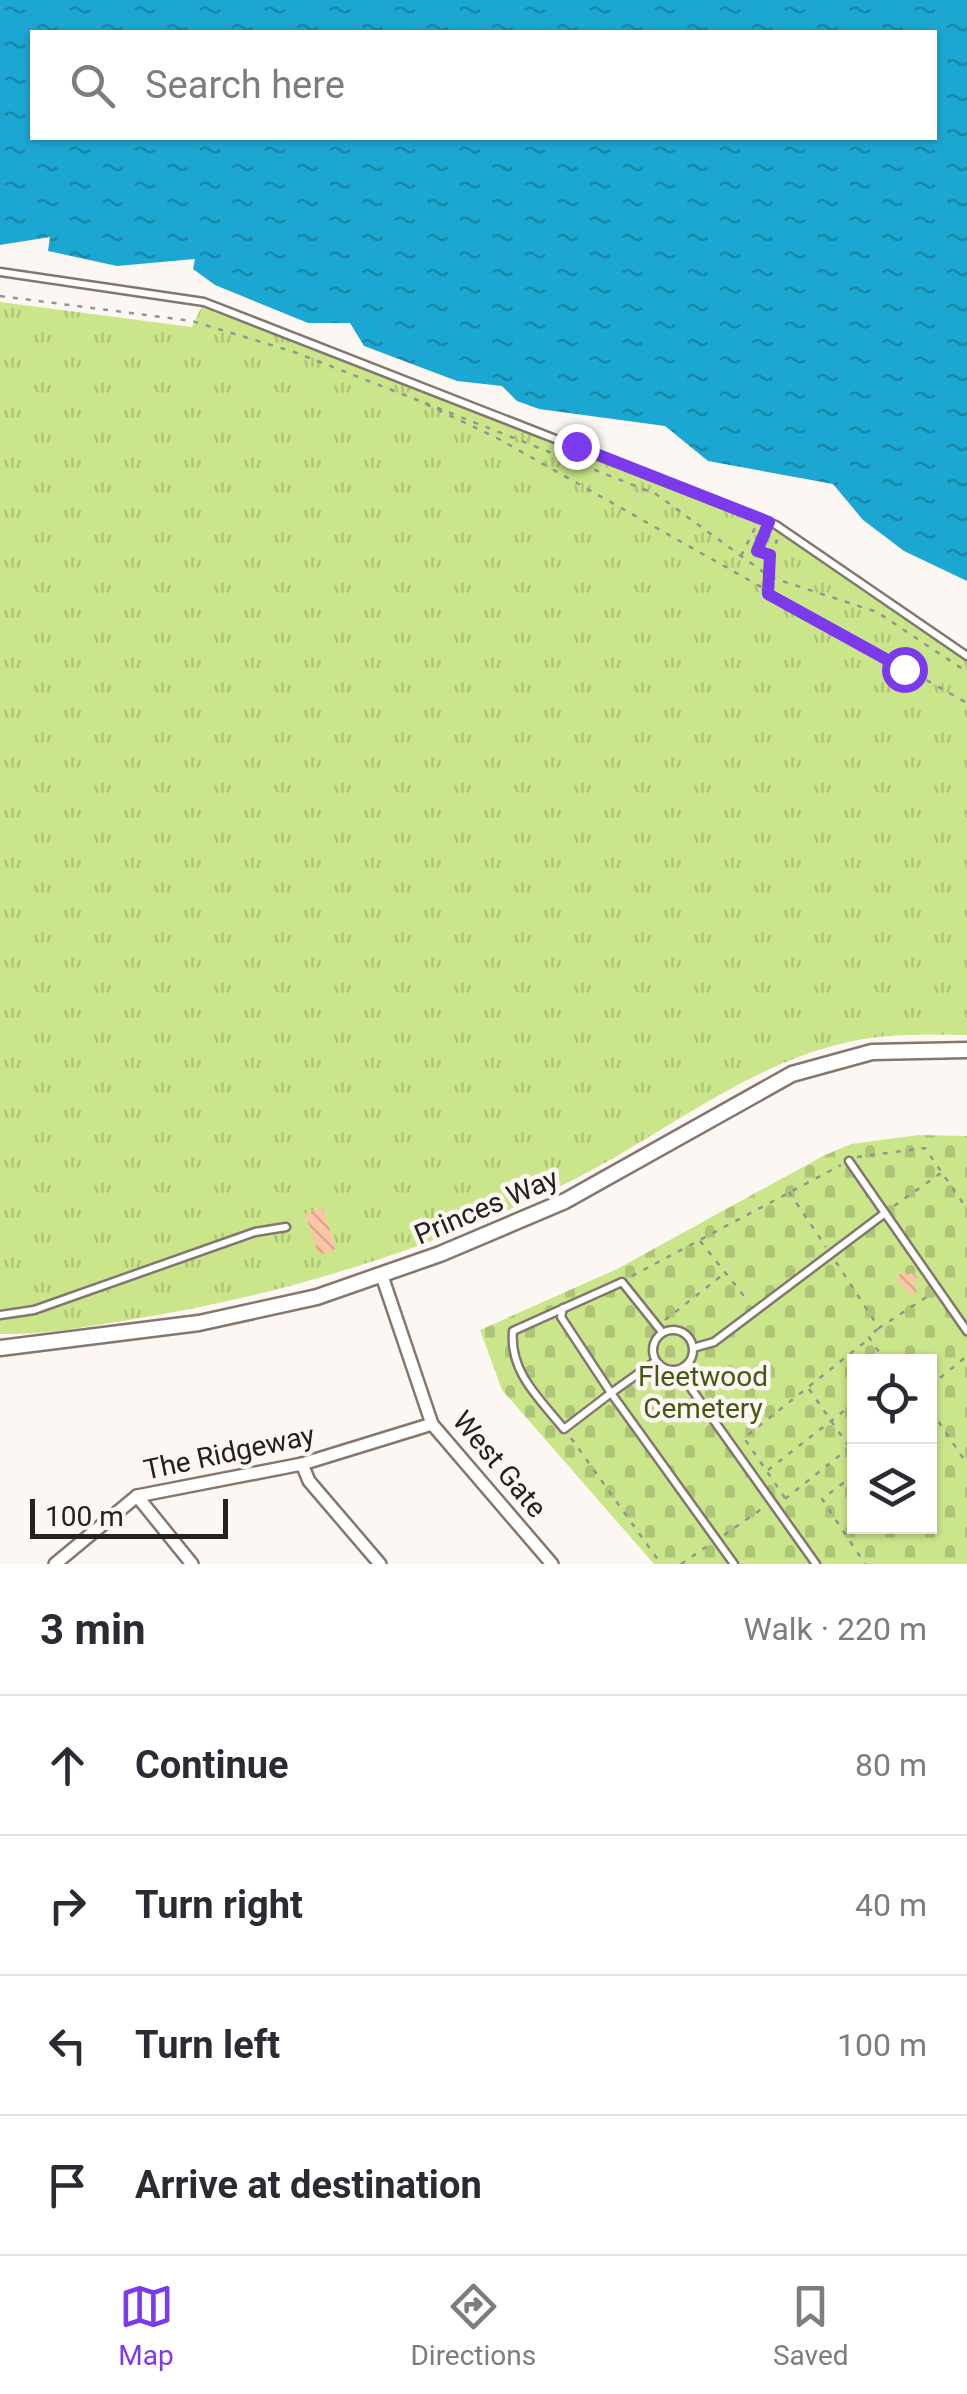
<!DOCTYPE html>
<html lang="en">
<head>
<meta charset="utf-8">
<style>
  :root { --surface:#fff; --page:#f7f7f7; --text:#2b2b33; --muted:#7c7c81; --line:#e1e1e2; --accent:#7c3aed }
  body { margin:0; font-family:Roboto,sans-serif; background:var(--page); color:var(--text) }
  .controls { position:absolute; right:30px; bottom:30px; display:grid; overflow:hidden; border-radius:0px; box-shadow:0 2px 8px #0004 }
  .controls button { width:90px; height:90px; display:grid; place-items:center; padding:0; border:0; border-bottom:2px solid var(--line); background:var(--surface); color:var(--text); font:50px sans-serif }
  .scale { position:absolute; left:30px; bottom:25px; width:198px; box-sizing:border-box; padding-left:10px; border:5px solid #27211e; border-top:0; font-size:28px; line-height:35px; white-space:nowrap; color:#27211e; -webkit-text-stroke:8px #fdf7f3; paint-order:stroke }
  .stop { position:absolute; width:30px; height:30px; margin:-22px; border:8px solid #7c3aed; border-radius:50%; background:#fff }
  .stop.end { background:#7c3aed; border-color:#fff; box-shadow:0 2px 10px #0008 }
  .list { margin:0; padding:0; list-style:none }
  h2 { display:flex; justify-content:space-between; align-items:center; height:130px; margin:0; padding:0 40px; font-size:42px }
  h2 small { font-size:32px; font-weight:400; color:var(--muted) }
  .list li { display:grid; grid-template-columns:65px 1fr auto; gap:30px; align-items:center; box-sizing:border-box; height:140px; padding:0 40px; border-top:2px solid var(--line) }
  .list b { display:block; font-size:38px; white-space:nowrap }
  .list em { font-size:32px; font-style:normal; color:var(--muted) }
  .icon { flex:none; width:55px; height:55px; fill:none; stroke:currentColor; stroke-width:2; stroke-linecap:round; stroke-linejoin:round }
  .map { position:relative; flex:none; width:967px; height:1564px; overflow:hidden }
  .search { position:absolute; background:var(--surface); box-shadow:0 2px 8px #0004; left:30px; right:30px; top:30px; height:110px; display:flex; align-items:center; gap:25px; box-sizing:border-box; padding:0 35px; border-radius:0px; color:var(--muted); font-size:38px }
  .sheet { height:690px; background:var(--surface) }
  nav { display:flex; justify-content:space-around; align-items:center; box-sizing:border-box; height:140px; border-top:2px solid var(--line); background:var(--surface); font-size:28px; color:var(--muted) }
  nav a { display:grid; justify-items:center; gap:5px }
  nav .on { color:var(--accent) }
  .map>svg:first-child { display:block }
</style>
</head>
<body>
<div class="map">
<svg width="967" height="1564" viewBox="0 0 967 1564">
  <defs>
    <pattern id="grass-tufts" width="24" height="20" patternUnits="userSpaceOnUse" patternTransform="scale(2.5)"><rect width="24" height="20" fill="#cbe68a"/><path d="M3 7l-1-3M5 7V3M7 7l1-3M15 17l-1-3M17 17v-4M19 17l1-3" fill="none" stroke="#aec577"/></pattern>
    <pattern id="cemetery-stones" width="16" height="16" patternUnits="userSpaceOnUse" patternTransform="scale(2.5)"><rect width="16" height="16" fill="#cbe68a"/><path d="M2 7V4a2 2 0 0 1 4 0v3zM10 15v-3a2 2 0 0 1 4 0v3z" fill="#aec577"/></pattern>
    <pattern id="water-ripples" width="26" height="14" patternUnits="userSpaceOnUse" patternTransform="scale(2.5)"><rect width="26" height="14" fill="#1ca7d3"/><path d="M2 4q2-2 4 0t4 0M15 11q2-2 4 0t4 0" fill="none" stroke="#1988ab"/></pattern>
    <pattern id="building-back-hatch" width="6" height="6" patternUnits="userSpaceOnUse" patternTransform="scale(2.5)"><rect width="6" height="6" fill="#fcc6a6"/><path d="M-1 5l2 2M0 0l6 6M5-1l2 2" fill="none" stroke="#d8aa8e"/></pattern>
  </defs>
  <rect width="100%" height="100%" fill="#fdf7f3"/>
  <!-- grass -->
  <path fill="url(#grass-tufts)" d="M0,302L192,327L204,302L776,525L967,661V1035C929,1035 890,1033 853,1041C749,1062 662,1136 569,1182C429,1250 281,1296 128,1320C86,1327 43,1335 0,1334Z"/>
  <!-- cemetery -->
  <path fill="url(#cemetery-stones)" fill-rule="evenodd" d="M919,1135L967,1136V1564H654L502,1390L480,1330L617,1269L823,1156L851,1144ZM854,1362H930V1526H854Z"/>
  <!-- water -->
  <path fill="url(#water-ripples)" fill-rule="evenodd" d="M0,0H967V581L904,551L863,520L833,484L708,461L665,426L539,409L517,401L502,386L457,381L364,346L350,323H308L215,285L193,269L195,259L117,266L48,251L50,237L0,245ZM32,32H934V138H32Z"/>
  <!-- building -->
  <g fill="url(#building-back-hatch)">
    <path d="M323,1208L336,1249L319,1255L305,1214Z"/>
    <path d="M905,1272L907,1275L913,1272L918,1279L913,1282L917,1292L912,1295L898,1282L897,1276Z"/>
  </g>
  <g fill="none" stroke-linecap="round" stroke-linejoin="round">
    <defs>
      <g id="service">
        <path d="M0,272L204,302L776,525L967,656"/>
        <path d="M849,1161L885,1213"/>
        <path d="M563,1308L561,1317L611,1393L564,1429C540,1399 509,1372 513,1331L622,1282L662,1332"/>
        <path d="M0,1315L34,1310L255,1232L286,1227"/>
        <circle cx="673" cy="1350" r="20"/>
        <path d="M693,1348L714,1342L885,1213L967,1331"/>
        <path d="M656,1361L611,1393L734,1564"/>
        <path d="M678,1370L816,1564"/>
      </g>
      <g id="minor">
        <path d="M382,1276L432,1424L552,1564"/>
        <path d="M302,1464L309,1481L380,1564"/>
        <path d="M137,1496L192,1564"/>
        <path d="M55,1564L137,1496L302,1464L432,1424"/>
      </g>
      <path id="tertiary" d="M0,1348L199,1323L317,1297L440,1254L565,1201L792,1074L872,1052L967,1050"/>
    </defs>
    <!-- service casing -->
    <use href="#service" stroke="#85776e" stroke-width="11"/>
    <!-- minor casing -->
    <use href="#minor" stroke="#85776e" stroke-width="16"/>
    <!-- tertiary casing -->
    <use href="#tertiary" stroke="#85776e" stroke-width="19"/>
    <!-- path -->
    <g stroke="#999390" stroke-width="2.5" stroke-dasharray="5 8" stroke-linecap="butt">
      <path d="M0,296L192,321L294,352L415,399L497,438L967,703"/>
      <path d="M425,403L656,494L770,577L877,612L967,672"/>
      <path d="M763,536L777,541L769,555L757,551L764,533"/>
      <path d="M741,556L755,528"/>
      <path d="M768,592L769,556"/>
      <path d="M857,1157L925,1148L967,1209"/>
      <path d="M789,1192L826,1247"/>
      <path d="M894,1206L941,1173"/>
      <path d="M700,1241L748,1301"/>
      <path d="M836,1262L879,1328L928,1296"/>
      <path d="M632,1276L841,1165"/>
      <path d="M665,1320L725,1273"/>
      <path d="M878,1329L868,1336L886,1362"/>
      <path d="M930,1386L967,1356"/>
      <path d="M809,1389L850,1448"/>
      <path d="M930,1418L934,1415L967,1464"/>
      <path d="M571,1438L661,1564"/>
      <path d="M768,1470L854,1403"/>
      <path d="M854,1475L822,1499L865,1564"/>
      <path d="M785,1498L744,1438L870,1338"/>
      <path d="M785,1499L854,1444"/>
      <path d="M724,1535L763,1508"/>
      <path d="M681,1564L709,1545"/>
    </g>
    <!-- service -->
    <use href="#service" stroke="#fff" stroke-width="6"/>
    <!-- minor -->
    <use href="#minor" stroke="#fff" stroke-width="11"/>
    <!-- tertiary -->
    <use href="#tertiary" stroke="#fff" stroke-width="14"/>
  </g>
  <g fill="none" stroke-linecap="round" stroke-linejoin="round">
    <!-- route -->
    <path stroke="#7c3aed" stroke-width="12" d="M576,446L769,522L757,551L770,555L768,594L904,669"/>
  </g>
  <g text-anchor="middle" stroke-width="9" stroke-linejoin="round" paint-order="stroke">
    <!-- street labels -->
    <g font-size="28" fill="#27211e" stroke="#fdf7f3">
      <text transform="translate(486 1206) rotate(-23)" y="10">Princes Way</text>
      <text transform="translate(229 1452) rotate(-12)" y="10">The Ridgeway</text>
      <text transform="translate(500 1464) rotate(50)" y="10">West Gate</text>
    </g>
    <!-- park labels -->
    <g font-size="28" fill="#475713" stroke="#fdf7f3">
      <text x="703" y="1386">Fleetwood<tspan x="703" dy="32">Cemetery</tspan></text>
    </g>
  </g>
</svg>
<div class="controls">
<button><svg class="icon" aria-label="locate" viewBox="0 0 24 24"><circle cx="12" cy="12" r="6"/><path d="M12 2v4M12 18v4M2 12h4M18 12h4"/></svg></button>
<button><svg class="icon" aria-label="layers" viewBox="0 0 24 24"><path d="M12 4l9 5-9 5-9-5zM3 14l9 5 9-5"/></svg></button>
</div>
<div class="scale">100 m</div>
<div class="stop" style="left:904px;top:669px"></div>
<div class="stop end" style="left:576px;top:446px"></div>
<div class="search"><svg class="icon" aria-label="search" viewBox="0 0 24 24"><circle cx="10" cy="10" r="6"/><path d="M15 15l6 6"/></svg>Search here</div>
</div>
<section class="sheet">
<h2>3 min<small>Walk · 220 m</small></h2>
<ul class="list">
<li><svg class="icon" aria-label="ahead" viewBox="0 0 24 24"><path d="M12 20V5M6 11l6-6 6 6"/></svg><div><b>Continue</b></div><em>80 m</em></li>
<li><svg class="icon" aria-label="right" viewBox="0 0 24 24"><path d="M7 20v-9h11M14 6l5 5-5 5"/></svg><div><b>Turn right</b></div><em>40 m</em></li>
<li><svg class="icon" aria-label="left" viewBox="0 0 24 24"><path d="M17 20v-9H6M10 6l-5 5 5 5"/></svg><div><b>Turn left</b></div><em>100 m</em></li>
<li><svg class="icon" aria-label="arrive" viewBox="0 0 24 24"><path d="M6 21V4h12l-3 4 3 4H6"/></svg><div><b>Arrive at destination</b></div></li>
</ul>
</section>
<nav>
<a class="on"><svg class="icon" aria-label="map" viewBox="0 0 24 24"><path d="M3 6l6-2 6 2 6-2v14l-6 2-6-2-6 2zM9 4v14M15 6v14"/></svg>Map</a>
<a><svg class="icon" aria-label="directions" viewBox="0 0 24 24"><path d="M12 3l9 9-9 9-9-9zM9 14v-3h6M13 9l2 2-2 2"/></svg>Directions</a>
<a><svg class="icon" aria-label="saved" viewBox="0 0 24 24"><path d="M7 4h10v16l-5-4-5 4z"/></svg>Saved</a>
</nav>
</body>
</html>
